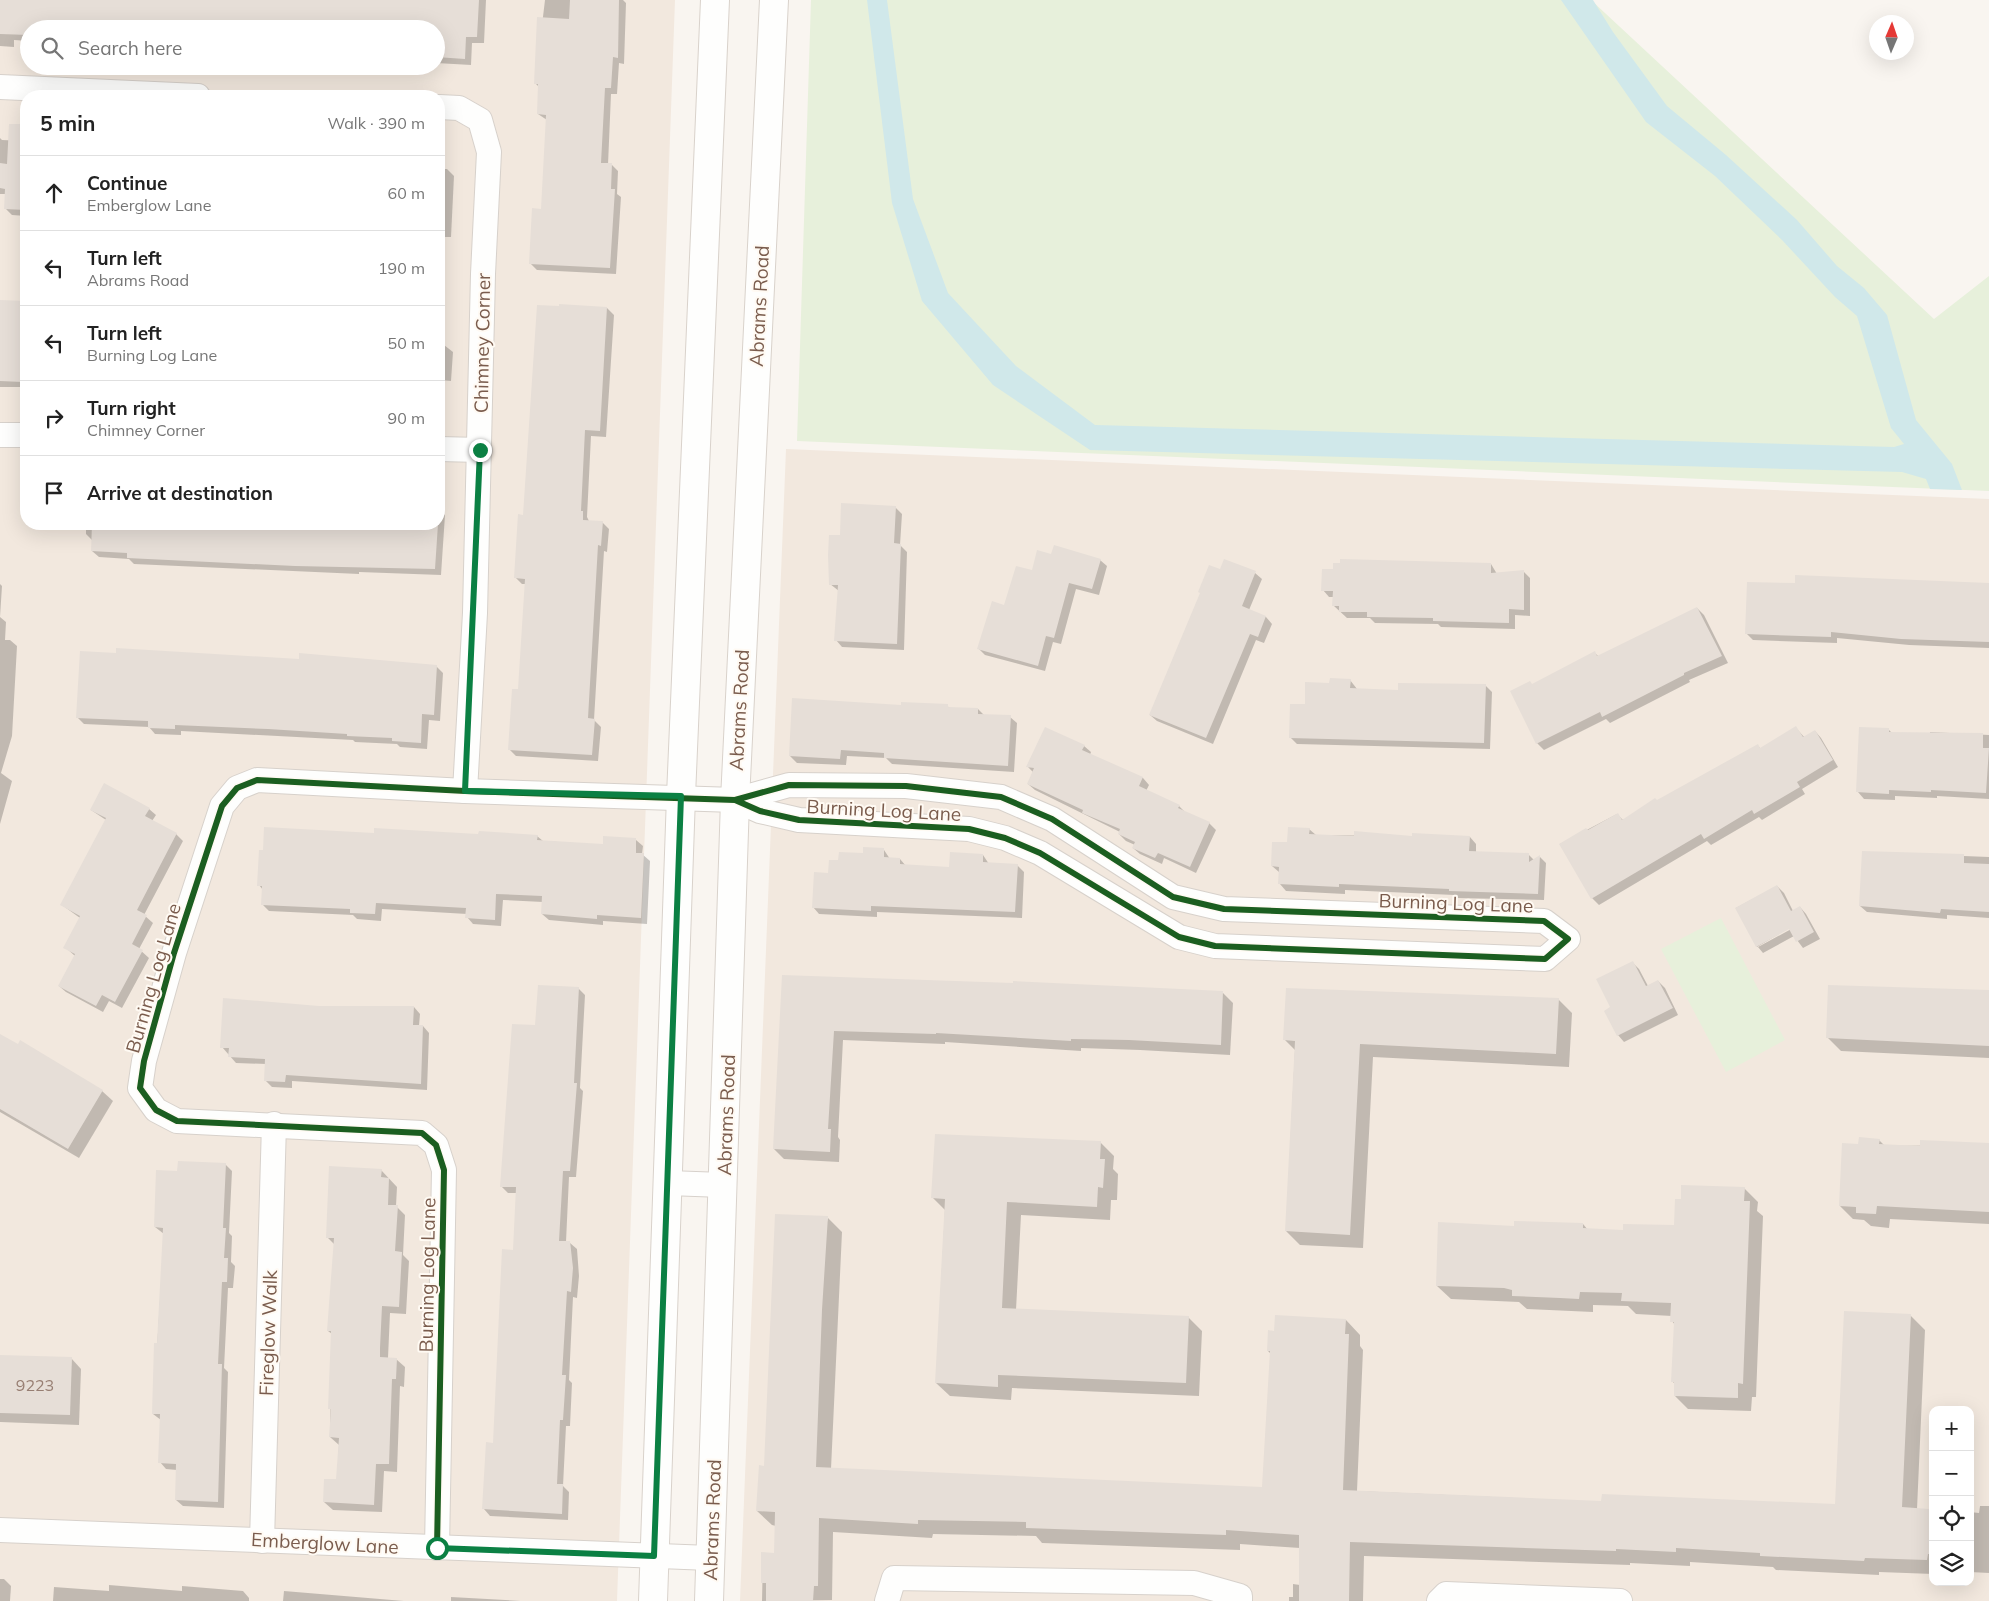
<!DOCTYPE html>
<html lang="en">
<head>
<meta charset="utf-8">
<style>
  :root { --surface:#fff; --page:#f2f2f2; --text:#222; --muted:#767676; --line:#e0e0e0 }
  body { margin:0; font-family:Mulish,sans-serif; background:var(--page); color:var(--text) }
  .controls { position:absolute; right:15px; bottom:15px; display:grid; overflow:hidden; border-radius:10px; box-shadow:0 5px 20px #0002 }
  .controls button { width:45px; height:45px; display:grid; place-items:center; padding:0; border:0; border-bottom:1px solid var(--line); background:var(--surface); color:var(--text); font:25px sans-serif }
  .compass { position:absolute; left:1869px; top:15px; width:45px; height:45px; border-radius:50%; background:var(--surface); box-shadow:0 5px 20px #0002; rotate:2deg }
  .stop { position:absolute; width:15px; height:15px; margin:-11px; border:4px solid #0b8043; border-radius:50%; background:#fff }
  .stop.end { background:#0b8043; border-color:#fff; box-shadow:0 1px 5px #0008 }
  .list { margin:0; padding:0; list-style:none }
  h2 { display:flex; justify-content:space-between; align-items:center; height:65px; margin:0; padding:0 20px; font-size:21px }
  h2 small { font-size:16px; font-weight:400; color:var(--muted) }
  .list li { display:grid; grid-template-columns:32px 1fr auto; gap:15px; align-items:center; box-sizing:border-box; height:75px; padding:0 20px; border-top:1px solid var(--line) }
  .list b { display:block; font-size:19px; white-space:nowrap }
  .list p { margin:0; font-size:16px; white-space:nowrap; color:var(--muted) }
  .list em { font-size:16px; font-style:normal; color:var(--muted) }
  .icon { flex:none; width:28px; height:28px; fill:none; stroke:currentColor; stroke-width:2; stroke-linecap:round; stroke-linejoin:round }
  .map { position:relative; flex:none; width:1989px; height:1601px; overflow:hidden }
  .search { position:absolute; background:var(--surface); box-shadow:0 5px 20px #0002; left:20px; top:20px; width:425px; height:55px; display:flex; align-items:center; gap:12px; box-sizing:border-box; padding:0 18px; border-radius:28px; color:var(--muted); font-size:19px }
  .panel { position:absolute; background:var(--surface); box-shadow:0 5px 20px #0002; left:20px; top:90px; width:425px; height:440px; border-radius:20px }
  .map>svg:first-child { display:block }
</style>
</head>
<body>
<div class="map">
<svg width="1989" height="1601" viewBox="0 0 1989 1601">
  <rect width="100%" height="100%" fill="#f9f5f0"/>
  <!-- residential -->
  <g fill="#f2e8de" fill-rule="evenodd">
    <path d="M0,0H675L617,1601H0ZM29,29H436V66H29ZM26,96H439V524H26Z"/>
    <path d="M786,449L1989,499V1601H740ZM1933,1410H1970V1582H1933Z"/>
  </g>
  <!-- green -->
  <g fill="#e7f0db">
    <path d="M811,0H1591L1934,319L1989,276V491L797,441Z"/>
    <path d="M1721,918L1785,1040L1726,1072L1661,949Z"/>
  </g>
  <!-- water -->
  <path fill="#d0e8ea" d="M867,0H887L913,199L948,293L1016,366L1095,425L1894,447L1904,444L1891,428L1857,316L1835,297L1782,240L1715,176L1646,122L1561,0H1593L1613,32L1667,106L1726,155L1797,220L1837,266L1864,288L1887,315L1916,420L1952,464L1962,490L1930,489L1926,479L1902,472L1090,450L993,385L922,301L892,203Z"/>
  <!-- shadow -->
  <g fill="#0003">
    <path d="M0,0H486L484,43H472L471,65L436,63V29H29V41L14,40V47L0,46Z"/>
    <path d="M545,0H623L626,3L624,64L619,63L617,94H611L608,165H612L618,171L617,194L621,197L616,274L537,270L530,263L542,210L547,120L538,114L539,87L535,83Z"/>
    <path d="M0,138L2,140L26,141V216L12,215L6,209V194H0Z"/>
    <path d="M439,169H447L454,176L451,237H439Z"/>
    <path d="M0,301L26,304V387H0Z"/>
    <path d="M538,306L607,308L614,315L606,437L591,436L587,517L589,521L602,522L609,529L607,552L604,551L594,720L601,727L598,761L516,756L509,749L519,691L526,584H522L515,577L524,516Z"/>
    <path d="M439,326L444,332V345L453,352L451,381L439,380Z"/>
    <path d="M895,507L902,514L900,545L907,552L904,650L842,647L836,640L839,591L830,584L841,536Z"/>
    <path d="M439,509L445,515L441,575L359,572V574L134,564L129,559L99,557L92,551L93,541L86,534V524H439Z"/>
    <path d="M1052,556L1100,560L1107,566L1099,595L1076,589L1061,644L1053,642L1045,671L985,655L978,648L1005,606L1033,572Z"/>
    <path d="M1491,564L1497,574L1524,572L1530,578V616L1515,615V629L1441,627L1438,624L1375,623L1370,618H1347L1334,606V597H1329L1323,590Z"/>
    <path d="M1220,571L1255,573L1262,579L1249,610L1266,617L1272,624L1264,643L1256,640L1213,744L1157,721L1150,715L1202,593Z"/>
    <path d="M1989,583V648L1909,645L1837,638V643L1753,640L1746,633L1796,585Z"/>
    <path d="M0,584L2,586L0,617L6,622L5,640H10L17,646L12,736L1,773L12,781L0,824Z"/>
    <path d="M1697,608L1704,615L1728,663L1689,680L1690,682L1610,723L1606,719L1544,750L1537,743L1532,685L1595,653L1599,657Z"/>
    <path d="M300,660L436,666L443,673L440,721L429,720L427,749L400,747L397,744L355,742L353,740L181,731V735L155,734L149,727L84,724L77,717Z"/>
    <path d="M1350,680L1357,689L1399,691L1485,685L1492,692L1490,749L1297,744L1290,737L1306,705L1331,684Z"/>
    <path d="M902,706H947L950,708L978,709L984,715L1010,717L1017,723L1014,772L892,764L886,758L847,756L846,765L797,763L790,756Z"/>
    <path d="M1796,728L1805,738L1815,731L1821,738L1838,767L1802,789L1805,794L1762,820L1759,817L1711,845L1707,841L1599,905L1592,898L1560,844L1617,814L1623,820L1758,746L1761,749Z"/>
    <path d="M1888,729L1892,733L1930,735V732L1989,735V799L1937,796V798L1895,796V800L1864,799L1858,792Z"/>
    <path d="M1084,746L1091,752L1090,755L1143,778L1149,785L1146,791L1179,806L1186,813L1209,823L1216,830L1196,873L1164,858L1162,864L1140,854L1133,848L1135,845L1126,841L1119,834L1120,832L1035,790L1028,784L1033,772L1028,767Z"/>
    <path d="M149,809L156,815L152,821L176,834L183,841L144,915L153,923L139,949L149,958L122,1008L109,1001L103,1012L66,992L59,986L75,956L65,947L80,918L62,905L106,820L91,810Z"/>
    <path d="M1309,829L1316,835L1470,837L1476,844V852L1528,854L1534,860L1540,857L1546,863L1544,900L1457,898L1454,895L1345,890V894L1286,891L1280,884L1279,872L1272,866L1289,844Z"/>
    <path d="M375,834L537,836L543,841L604,845L636,840L643,846L642,854L650,861L647,924L603,921V925L549,920L542,914L543,902L503,900L501,926L473,924L467,917V914L382,909L381,921L357,919L353,915L269,911L263,905V890L259,885Z"/>
    <path d="M884,850L890,859H900L906,866L951,868L983,855L989,864L1017,865L1024,872L1022,918L877,912V917L819,914L813,907L829,874L839,862Z"/>
    <path d="M1863,852L1989,857V918L1947,915V919L1867,912L1860,906Z"/>
    <path d="M1777,886L1784,893L1793,911L1800,907L1806,914L1820,939L1803,948L1794,936L1763,953L1758,947L1795,927L1794,925L1757,947L1736,908Z"/>
    <path d="M1633,963L1639,969L1648,986L1658,981L1665,988L1678,1015L1624,1042L1618,1035L1612,1008Z"/>
    <path d="M783,976L1223,993L1233,1003L1230,1055L1140,1050L1081,1048V1051L945,1042V1044L843,1040L838,1137L840,1140L839,1162L784,1159L774,1149Z"/>
    <path d="M578,988L585,995L580,1088L583,1091L576,1177H569L566,1242L570,1243L577,1249L579,1276L577,1298L573,1297L569,1380L572,1383L570,1426H566L563,1486L569,1492L568,1520L490,1516L484,1509L494,1444L514,1251L517,1193H508L501,1186L537,1026Z"/>
    <path d="M1989,992V1058L1841,1051L1827,1037Z"/>
    <path d="M1558,999L1572,1013L1569,1067L1373,1057L1363,1248L1300,1245L1286,1231L1295,1050L1285,1040Z"/>
    <path d="M414,1007L420,1014L419,1026H423L429,1033L427,1090L292,1081V1088L272,1087L265,1080L266,1064L236,1063L222,1047Z"/>
    <path d="M0,1039L102,1091L113,1101L79,1158L0,1112Z"/>
    <path d="M1879,1140L1885,1146L1989,1145V1224L1890,1219L1889,1228L1871,1226L1864,1220L1853,1219L1840,1206L1860,1145Z"/>
    <path d="M1100,1142L1114,1156L1113,1169L1118,1174L1117,1200H1111L1110,1220L1021,1215L1016,1310L1188,1317L1202,1331L1199,1396L1012,1388L1011,1400L950,1396L936,1383L945,1210L933,1198Z"/>
    <path d="M225,1164L232,1171L229,1233L232,1236L231,1262L235,1266L233,1288H228L224,1368L228,1372L224,1508L183,1506L176,1500L177,1470L166,1469L160,1462L161,1420L153,1414L164,1234L155,1227L179,1172Z"/>
    <path d="M381,1170L397,1187L396,1206L405,1215L403,1255L409,1261L406,1314L390,1313L388,1358L396,1359L405,1367L404,1387L400,1386L397,1472L384,1471L382,1512L333,1510L324,1502L337,1481L339,1445L330,1437L332,1334L328,1331L335,1245L327,1237Z"/>
    <path d="M1744,1188L1758,1202L1757,1211L1763,1216L1756,1397H1752L1751,1411L1688,1409L1675,1396V1384L1672,1381L1675,1325L1672,1321V1316L1636,1314L1628,1306L1593,1305V1312L1527,1309L1519,1302L1451,1299L1437,1286L1515,1228L1583,1224L1588,1230L1624,1231L1675,1227Z"/>
    <path d="M828,1218L842,1232L831,1469L1263,1488L1271,1354L1268,1351L1275,1332L1346,1320L1360,1335V1346L1363,1350L1357,1491L1602,1502L1836,1506L1910,1315L1925,1330L1917,1509L1933,1510V1574L1879,1572V1575L1776,1570L1773,1567L1690,1562V1566L1630,1563V1565L1364,1556L1363,1601H1289V1597H1293V1584L1300,1585V1548L1240,1544V1550L1042,1543L1036,1536L933,1534L932,1538L833,1532L832,1600L762,1601L763,1554H775L776,1526L772,1525L757,1511L765,1467Z"/>
    <path d="M0,1356L71,1358L81,1369L79,1425L0,1422Z"/>
    <path d="M1980,1506H1989V1573L1970,1572V1512L1979,1513Z"/>
    <path d="M0,1579H4L11,1586L10,1601H0Z"/>
    <path d="M109,1585L182,1591V1586L243,1591L249,1598V1601H53L54,1587L109,1591Z"/>
    <path d="M284,1591L404,1601H283Z"/>
    <path d="M451,1597L521,1601H451Z"/>
  </g>
  <!-- building -->
  <g fill="#e6ded7">
    <path d="M0,0H479L477,37H466L465,59L436,57V29L83,28L29,29V35L0,34Z"/>
    <path d="M570,0H619L618,58L613,57L611,88H605L601,163H612L611,189H615L610,268L529,264L532,208L541,209L546,115L537,114L538,84H534L537,17L569,19Z"/>
    <path d="M9,124H26V210L4,209L5,189L0,188V163L7,164Z"/>
    <path d="M0,300L26,301V355H23L22,382L0,381Z"/>
    <path d="M559,304L607,307L600,431L585,430L581,511H583V520L603,521L601,546L598,545L588,718L595,719L592,755L508,750L512,689H518L525,579L514,578L518,514L523,515L537,305L559,306Z"/>
    <path d="M841,503L896,506L894,543L901,544L897,644L834,641L838,585H829L828,555L829,535H840Z"/>
    <path d="M92,524H438L435,569L295,566L127,558V553L91,551Z"/>
    <path d="M1054,545L1101,559L1092,589L1069,583L1054,638L1046,636L1038,666L977,649L992,601L1004,605L1016,566L1032,570L1037,550L1051,554Z"/>
    <path d="M1224,559L1256,571L1242,606L1266,616L1258,637L1250,634L1206,738L1149,715L1200,593L1198,592L1209,565L1220,569Z"/>
    <path d="M1340,559L1491,563V573L1524,570V610L1509,609V623L1433,621V618L1367,617V612H1339V606H1332L1333,591H1321L1322,569H1333V563H1340Z"/>
    <path d="M1795,575L1989,583V642L1901,639L1831,632V637L1745,634L1747,582L1795,583Z"/>
    <path d="M1697,607L1722,656L1684,673V675L1602,717L1600,712L1536,744L1510,691L1530,681L1532,684L1595,651L1597,656Z"/>
    <path d="M116,648L299,659V653L437,665L434,715L422,714L421,743L392,741V738L347,736V734L268,729L175,725V729L148,728V721L76,718L80,651L116,653Z"/>
    <path d="M1330,678L1351,679L1350,688L1398,690V683L1486,684L1484,743L1289,738L1290,704H1305V682L1329,683Z"/>
    <path d="M792,698L901,705V702L948,704V707L978,708V714L1011,715L1008,766L884,758V753L841,750L840,759L789,756Z"/>
    <path d="M1796,726L1803,737L1815,730L1833,760L1797,782L1800,787L1754,814L1752,810L1704,839L1701,834L1591,899L1559,844L1586,828L1588,830L1618,813L1622,820L1655,798L1657,800L1758,744L1760,748Z"/>
    <path d="M1045,727L1085,745L1082,750L1143,777L1139,786L1180,805L1178,808L1210,822L1190,867L1158,853L1155,858L1132,848L1135,842L1118,834L1120,829L1082,813L1083,810L1027,784L1034,768L1026,767Z"/>
    <path d="M1859,727L1889,728V732L1983,733V748H1989L1986,793L1931,790V792L1889,790V794L1856,792Z"/>
    <path d="M104,783L150,808L145,816L177,833L137,910L147,915L132,944L143,950L115,1002L102,995L96,1006L58,986L75,954L63,948L80,916L60,905L106,818L90,810Z"/>
    <path d="M264,827L374,833V828L478,834L479,831L538,835L537,840L603,844V836L636,838V853H644L641,918L597,915V919L541,914L542,896L496,894L495,920L465,918L466,908L376,903L375,914L350,913V909L261,905L262,886H257L259,850H263Z"/>
    <path d="M1288,827L1310,828L1309,834L1354,836V831L1412,836V833L1470,836L1469,851L1529,853V862L1540,855L1538,894L1449,891V889L1339,884V887L1278,884L1279,867L1271,866L1272,842H1287Z"/>
    <path d="M863,847L884,848V857L900,858V864L949,867L950,852L983,854V862L1018,864L1015,912L871,906V911L812,908L814,872L828,873L829,860H838L839,852L863,853Z"/>
    <path d="M1862,851L1964,854V863L1989,864V912L1941,909L1940,913L1859,906Z"/>
    <path d="M1777,885L1791,911L1800,906L1814,932L1796,942L1789,929L1756,947L1735,908Z"/>
    <path d="M1633,961L1646,986L1658,980L1673,1008L1617,1036L1604,1011L1610,1007L1596,979Z"/>
    <path d="M782,975L1013,983V981L1223,991L1221,1045L1129,1040L1071,1039V1041L936,1033V1034L834,1031L828,1129H831L830,1152L773,1149Z"/>
    <path d="M538,985L579,987L574,1083H577L570,1171H563L559,1241H570L573,1268L571,1292L567,1291L562,1375H566L563,1420H560L557,1484H563L562,1514L482,1509L486,1442L493,1443L502,1249L513,1250L516,1187H500L512,1024L535,1025Z"/>
    <path d="M1828,985L1989,990V1046L1826,1038Z"/>
    <path d="M1286,988L1559,998L1556,1054L1360,1044L1350,1235L1285,1231L1295,1041L1283,1040Z"/>
    <path d="M223,998L319,1006H414L413,1025H423L421,1084L286,1075L285,1082L264,1081L265,1059L228,1057L229,1048H220Z"/>
    <path d="M0,1034L18,1044L20,1040L103,1090L68,1149L0,1109Z"/>
    <path d="M935,1134L1101,1141L1100,1159H1105L1103,1188L1098,1187L1097,1207L1007,1202L1002,1308L1189,1316L1186,1383L998,1375V1387L935,1383L945,1199L931,1198Z"/>
    <path d="M1859,1137L1880,1139L1879,1144L1920,1146V1140L1989,1143V1212L1877,1206L1876,1214L1856,1213V1207L1839,1206L1842,1143L1858,1144Z"/>
    <path d="M178,1161L226,1163L223,1228H226L224,1258H228L227,1282H222L218,1364H222L218,1502L175,1500L176,1464L158,1463L160,1414H152L154,1343H157L163,1228L154,1227L156,1170L177,1171Z"/>
    <path d="M329,1166L382,1169L381,1177L389,1178L388,1205H398L395,1251L402,1252L399,1307L382,1306L380,1348V1357L397,1358L396,1379H392L389,1464H376L374,1505L323,1502L324,1479H336L339,1438L329,1437L331,1409H328L331,1331H327L334,1238H326Z"/>
    <path d="M1681,1185L1745,1187L1744,1201H1750L1743,1384L1738,1383V1398L1674,1396V1382H1671L1674,1322H1670L1671,1303L1621,1301L1622,1293L1580,1292L1579,1299L1560,1298L1512,1296V1290L1504,1288L1436,1286L1438,1222L1514,1226V1221L1583,1223V1228L1623,1230V1224L1674,1225L1675,1199H1681Z"/>
    <path d="M775,1214L828,1216L822,1310L816,1467L1262,1487L1270,1351H1267L1268,1330L1274,1331L1275,1315L1346,1319L1345,1334H1349L1343,1490L1601,1501L1602,1494L1835,1504L1844,1311L1911,1314L1902,1507L1929,1509V1515H1933V1554H1928L1927,1560L1865,1558L1864,1561L1760,1556V1553L1676,1548V1552L1616,1549V1551L1350,1542L1349,1601H1299V1535L1226,1530V1535L1026,1528V1522L918,1520V1524L819,1518L818,1586H814L813,1601H766V1583H761V1552L774,1553L775,1512L756,1511L759,1465L764,1466Z"/>
    <path d="M0,1355L72,1357L70,1415L0,1413Z"/>
  </g>
  <g fill="none" stroke-linecap="round" stroke-linejoin="round">
    <defs>
      <g id="street">
        <path d="M0,87L198,96"/>
        <path d="M439,107L459,108L480,120L489,152L483,274L475,613L465,791"/>
        <path d="M0,435H26"/>
        <path d="M439,449L480,450"/>
        <path d="M668,1183L723,1185"/>
        <path d="M0,1530L710,1558"/>
        <path d="M262,1541L274,1124"/>
        <path d="M437,1548L444,1170L436,1145L422,1133L177,1121L156,1110L140,1088L144,1061L174,953L222,806L237,788L257,780L465,791L735,800L789,785L906,786L1001,797L1052,819L1173,897L1224,909L1544,921L1568,939L1545,959L1215,946L1179,937L1040,853L1005,838L969,829L799,820L760,811L735,800"/>
        <path d="M887,1601L894,1578L1194,1583L1240,1596V1601"/>
        <path d="M1439,1601L1446,1594L1620,1601"/>
      </g>
      <g id="secondary">
        <path d="M653,1601L681,796L715,0"/>
        <path d="M709,1601L735,800L774,0"/>
      </g>
    </defs>
    <!-- street casing -->
    <use href="#street" stroke="#d7d1cb" stroke-width="26"/>
    <!-- secondary casing -->
    <use href="#secondary" stroke="#d9d2cb" stroke-width="30"/>
    <!-- street -->
    <use href="#street" stroke="#fefefd" stroke-width="24"/>
    <!-- secondary -->
    <use href="#secondary" stroke="#fefefd" stroke-width="28"/>
    <defs>
      <path id="cycleway" d="M437,1548L444,1170L436,1145L422,1133L177,1121L156,1110L140,1088L144,1061L174,953L222,806L237,788L257,780L465,791L735,800L789,785L906,786L1001,797L1052,819L1173,897L1224,909L1544,921L1568,939L1545,959L1215,946L1179,937L1040,853L1005,838L969,829L799,820L760,811L735,800"/>
    </defs>
    <!-- cycleway casing -->
    <use href="#cycleway" stroke="#fffaf3" stroke-width="9"/>
    <!-- cycleway -->
    <use href="#cycleway" stroke="#1b5e20" stroke-width="6"/>
  </g>
  <g fill="none" stroke-linecap="round" stroke-linejoin="round">
    <!-- route -->
    <path stroke="#0b8043" stroke-width="6" d="M437,1548L654,1556L681,796L465,791L480,450"/>
  </g>
  <g text-anchor="middle" stroke-width="4" stroke-linejoin="round" paint-order="stroke">
    <!-- number labels -->
    <g font-size="16" fill="#977e72">
      <text x="35" y="1391">9223</text>
    </g>
    <!-- street labels -->
    <g font-size="19" fill="#7a5c4d" stroke="#fffaf3">
      <text transform="translate(759 306) rotate(-87)" y="7">Abrams Road</text>
      <text transform="translate(482 343) rotate(-89)" y="7">Chimney Corner</text>
      <text transform="translate(739 710) rotate(-87)" y="7">Abrams Road</text>
      <text transform="translate(884 810) rotate(3)" y="7">Burning Log Lane</text>
      <text transform="translate(1456 903) rotate(2)" y="7">Burning Log Lane</text>
      <text transform="translate(153 978) rotate(-74)" y="7">Burning Log Lane</text>
      <text transform="translate(726 1115) rotate(-88)" y="7">Abrams Road</text>
      <text transform="translate(427 1275) rotate(-89)" y="7">Burning Log Lane</text>
      <text transform="translate(268 1333) rotate(-88)" y="7">Fireglow Walk</text>
      <text transform="translate(712 1520) rotate(-88)" y="7">Abrams Road</text>
      <text transform="translate(325 1543) rotate(3)" y="7">Emberglow Lane</text>
    </g>
  </g>
</svg>
<div class="controls">
<button>+</button>
<button>−</button>
<button><svg class="icon" aria-label="locate" viewBox="0 0 24 24"><circle cx="12" cy="12" r="6"/><path d="M12 2v4M12 18v4M2 12h4M18 12h4"/></svg></button>
<button><svg class="icon" aria-label="layers" viewBox="0 0 24 24"><path d="M12 4l9 5-9 5-9-5zM3 14l9 5 9-5"/></svg></button>
</div>
<svg class="compass" viewBox="-18 -18 36 36"><path d="M0-13l5 13h-10z" fill="#e53935"/><path d="M0 13l5-13h-10z" fill="#767676"/></svg>
<div class="stop" style="left:437px;top:1548px"></div>
<div class="stop end" style="left:480px;top:450px"></div>
<div class="search"><svg class="icon" aria-label="search" viewBox="0 0 24 24"><circle cx="10" cy="10" r="6"/><path d="M15 15l6 6"/></svg>Search here</div>
<section class="panel">
<h2>5 min<small>Walk · 390 m</small></h2>
<ul class="list">
<li><svg class="icon" aria-label="ahead" viewBox="0 0 24 24"><path d="M12 20V5M6 11l6-6 6 6"/></svg><div><b>Continue</b><p>Emberglow Lane</p></div><em>60 m</em></li>
<li><svg class="icon" aria-label="left" viewBox="0 0 24 24"><path d="M17 20v-9H6M10 6l-5 5 5 5"/></svg><div><b>Turn left</b><p>Abrams Road</p></div><em>190 m</em></li>
<li><svg class="icon" aria-label="left" viewBox="0 0 24 24"><path d="M17 20v-9H6M10 6l-5 5 5 5"/></svg><div><b>Turn left</b><p>Burning Log Lane</p></div><em>50 m</em></li>
<li><svg class="icon" aria-label="right" viewBox="0 0 24 24"><path d="M7 20v-9h11M14 6l5 5-5 5"/></svg><div><b>Turn right</b><p>Chimney Corner</p></div><em>90 m</em></li>
<li><svg class="icon" aria-label="arrive" viewBox="0 0 24 24"><path d="M6 21V4h12l-3 4 3 4H6"/></svg><div><b>Arrive at destination</b></div></li>
</ul>
</section>
</div>
</body>
</html>
